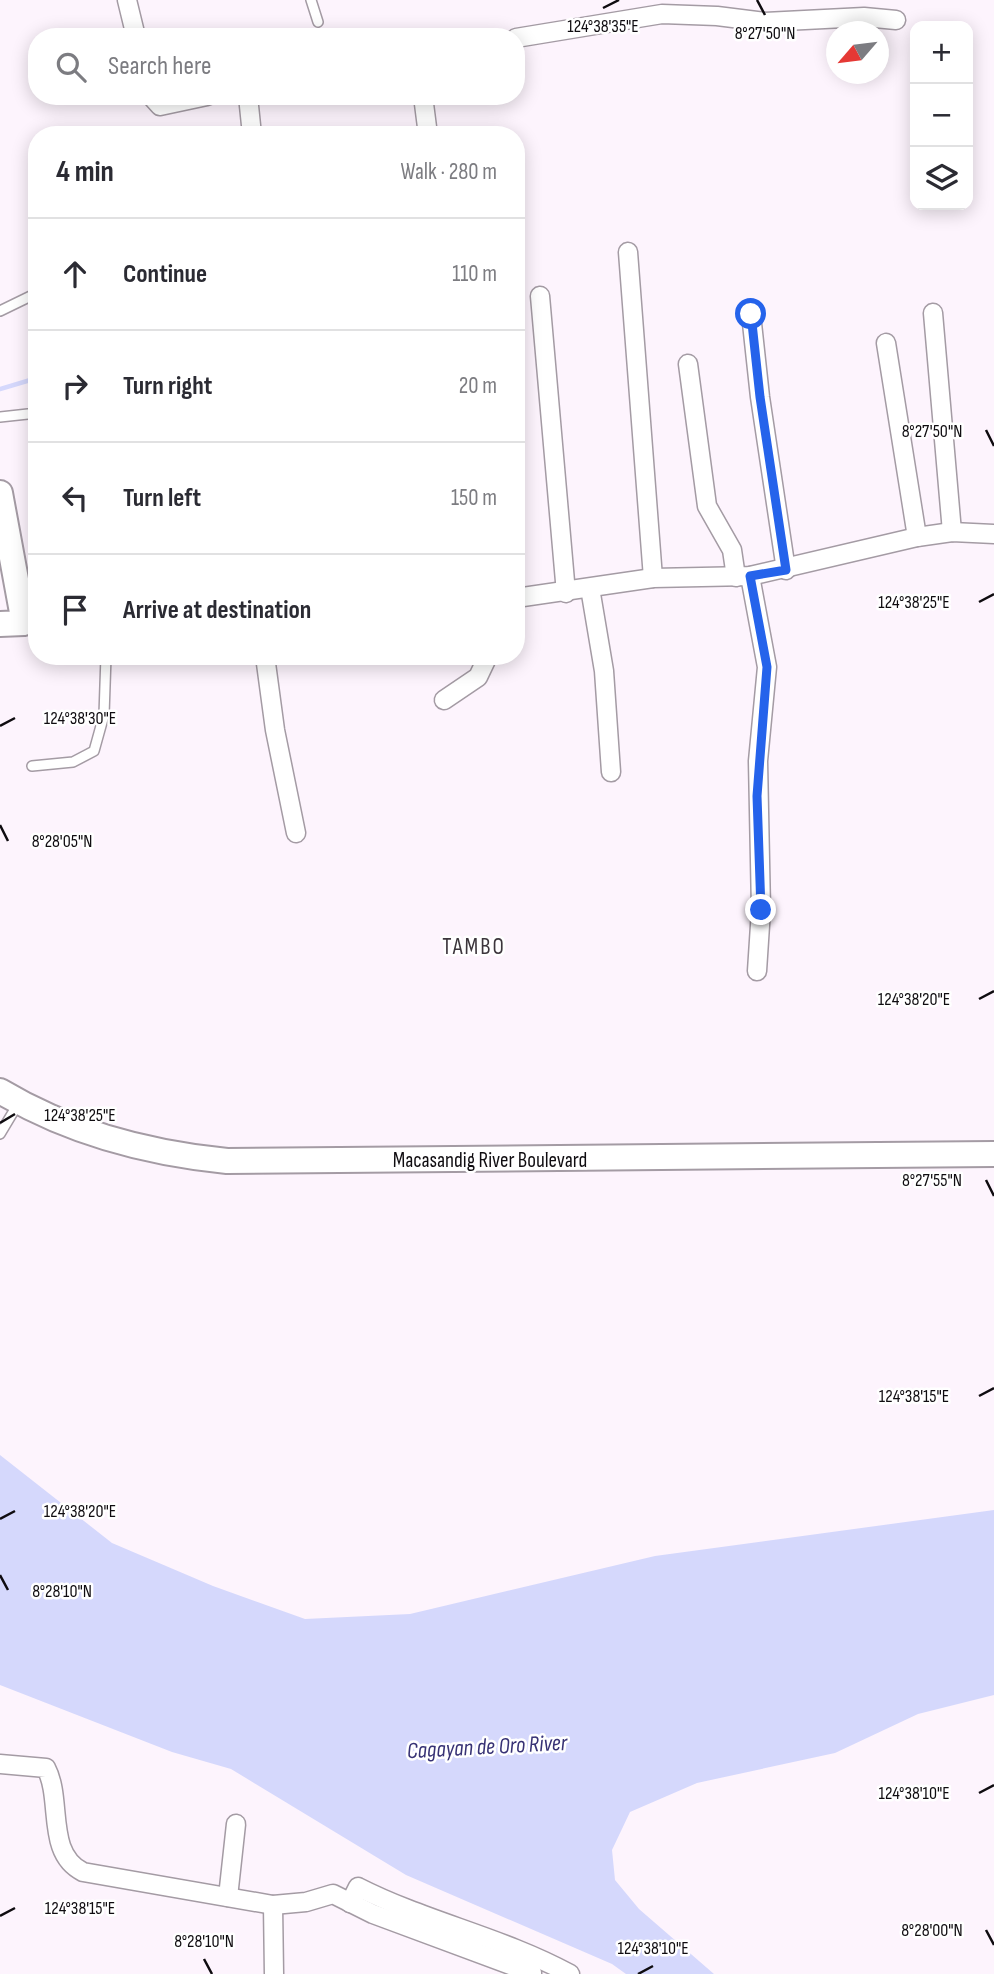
<!DOCTYPE html>
<html lang="en">
<head>
<meta charset="utf-8">
<style>
  :root { --surface:#fff; --page:#f7f7f7; --text:#2b2b33; --muted:#7c7c81; --line:#e1e1e2 }
  body { margin:0; font-family:"Sofia Sans Condensed",sans-serif; background:var(--page); color:var(--text) }
  .controls { position:absolute; right:21px; top:21px; display:grid; overflow:hidden; border-radius:14px; box-shadow:0 4px 18px #0003 }
  .controls button { width:63px; height:63px; display:grid; place-items:center; padding:0; border:0; border-bottom:2px solid var(--line); background:var(--surface); color:var(--text); font:35px sans-serif }
  .compass { position:absolute; left:826px; top:21px; width:63px; height:63px; border-radius:50%; background:var(--surface); box-shadow:0 4px 18px #0003; rotate:242deg }
  .stop { position:absolute; width:21px; height:21px; margin:-16px; border:5px solid #2563eb; border-radius:50%; background:#fff }
  .stop.end { background:#2563eb; border-color:#fff; box-shadow:0 2px 7px #0008 }
  .list { margin:0; padding:0; list-style:none }
  h2 { display:flex; justify-content:space-between; align-items:center; height:91px; margin:0; padding:0 28px; font-size:30px }
  h2 small { font-size:23px; font-weight:400; color:var(--muted) }
  .list li { display:grid; grid-template-columns:46px 1fr auto; gap:21px; align-items:center; box-sizing:border-box; height:112px; padding:0 28px; border-top:2px solid var(--line) }
  .list b { display:block; font-size:26px; white-space:nowrap }
  .list em { font-size:23px; font-style:normal; color:var(--muted) }
  .icon { flex:none; width:38px; height:38px; fill:none; stroke:currentColor; stroke-width:2; stroke-linecap:round; stroke-linejoin:round }
  .map { position:relative; flex:none; width:994px; height:1974px; overflow:hidden }
  .search { position:absolute; background:var(--surface); box-shadow:0 4px 18px #0003; left:28px; top:28px; width:497px; height:77px; display:flex; align-items:center; gap:18px; box-sizing:border-box; padding:0 24px; border-radius:28px; color:var(--muted); font-size:26px }
  .panel { position:absolute; background:var(--surface); box-shadow:0 4px 18px #0003; left:28px; top:126px; width:497px; height:539px; border-radius:28px }
  .map>svg:first-child { display:block }
</style>
</head>
<body>
<div class="map">
<svg width="994" height="1974" viewBox="0 0 994 1974">
  <rect width="100%" height="100%" fill="#fdf4fd"/>
  <!-- water -->
  <path fill="#d5d8fc" d="M0,1455L112,1543L213,1586L305,1619L410,1614L655,1556L994,1510V1695L918,1714L835,1753L697,1783L630,1812L612,1850L615,1880L639,1909L714,1974H626L612,1964L406,1875L231,1769L172,1752L0,1685Z"/>
  <g fill="none" stroke-linecap="round" stroke-linejoin="round">
    <!-- stream -->
    <path stroke="#d5d8fc" stroke-width="4.5" d="M0,389L37,378"/>
    <defs>
      <g id="lane">
        <path d="M311,0L318,22"/>
        <path d="M0,311L37,293"/>
        <path d="M0,417L37,413"/>
        <path d="M32,766L73,762L94,751L104,715L106,656"/>
        <path d="M0,1134L18,1104"/>
      </g>
      <g id="street">
        <path d="M127,0L136,37"/>
        <path d="M516,38L662,14L717,16L765,22L864,17L896,20"/>
        <path d="M151,96L160,106L207,96"/>
        <path d="M248,96L252,135"/>
        <path d="M423,96L428,135"/>
        <path d="M628,252L653,578"/>
        <path d="M540,296L566,593"/>
        <path d="M933,313L952,532"/>
        <path d="M751,314L760,397L786,570"/>
        <path d="M886,343L917,537"/>
        <path d="M688,364L707,506L732,550L736,577"/>
        <path d="M750,576L767,667L758,761L761,910L757,971"/>
        <path d="M590,588L604,671L611,772"/>
        <path d="M516,598L653,578L750,576L917,537L952,532L994,534"/>
        <path d="M265,656L275,730L296,833"/>
        <path d="M444,700L478,677L488,656"/>
        <path d="M0,1764L46,1768C63,1800 45,1853 83,1872L273,1905L306,1902L333,1894L373,1914L532,1973"/>
        <path d="M228,1897L236,1824"/>
        <path d="M350,1903L358,1887C427,1922 502,1937 570,1974"/>
        <path d="M273,1905L274,1974"/>
      </g>
      <g id="secondary">
        <path d="M0,493L24,623L0,624"/>
        <path d="M0,1091C70,1133 147,1153 227,1161L994,1154"/>
      </g>
    </defs>
    <!-- lane casing -->
    <use href="#lane" stroke="#a49ba4" stroke-width="12"/>
    <!-- street casing -->
    <use href="#street" stroke="#a49ba4" stroke-width="21"/>
    <!-- secondary casing -->
    <use href="#secondary" stroke="#a49ba4" stroke-width="28"/>
    <!-- lane -->
    <use href="#lane" stroke="#fff" stroke-width="9"/>
    <!-- street -->
    <use href="#street" stroke="#fff" stroke-width="18"/>
    <!-- secondary -->
    <use href="#secondary" stroke="#fff" stroke-width="24"/>
  </g>
  <g fill="none" stroke-linecap="round" stroke-linejoin="round">
    <!-- route -->
    <path stroke="#2563eb" stroke-width="9" d="M751,314L760,397L786,570L750,576L767,667L757,796L761,910"/>
  </g>
  <!-- ticks -->
  <path fill="none" stroke="#0f0c10" stroke-width="2.5" d="M757,0L765,15M603,8L619,0M986,430L994,446M979,602L994,594M0,726L15,718M0,825L8,841M979,999L994,991M0,1123L15,1114M986,1180L994,1196M979,1396L994,1388M0,1519L15,1511M0,1575L8,1590M979,1793L994,1785M0,1916L15,1908M986,1930L994,1945M204,1959L212,1974M638,1974L653,1966"/>
  <g text-anchor="middle" stroke-width="5" stroke-linejoin="round" paint-order="stroke">
    <!-- street labels -->
    <g font-size="21" fill="#0f0c10" stroke="#fff">
      <text x="490" y="1167">Macasandig River Boulevard</text>
    </g>
    <!-- neighbourhood labels -->
    <g font-size="23" letter-spacing="2" fill="#3c353c" stroke="#fff">
      <text x="474" y="954">TAMBO</text>
    </g>
    <!-- water labels -->
    <g font-size="23" font-style="italic" fill="#373275" stroke="#fff">
      <text transform="translate(487 1746) rotate(-3)" y="8">Cagayan de Oro River</text>
    </g>
  </g>
  <g font-size="18" text-anchor="middle" fill="#0f0c10" stroke="#fff" stroke-width="5" stroke-linejoin="round" paint-order="stroke">
    <text x="603" y="32">124°38'35"E</text>
    <text x="765" y="39">8°27'50"N</text>
    <text x="932" y="437">8°27'50"N</text>
    <text x="914" y="608">124°38'25"E</text>
    <text x="80" y="724">124°38'30"E</text>
    <text x="62" y="847">8°28'05"N</text>
    <text x="914" y="1005">124°38'20"E</text>
    <text x="80" y="1121">124°38'25"E</text>
    <text x="932" y="1186">8°27'55"N</text>
    <text x="914" y="1402">124°38'15"E</text>
    <text x="80" y="1517">124°38'20"E</text>
    <text x="62" y="1597">8°28'10"N</text>
    <text x="914" y="1799">124°38'10"E</text>
    <text x="80" y="1914">124°38'15"E</text>
    <text x="932" y="1936">8°28'00"N</text>
    <text x="204" y="1947">8°28'10"N</text>
    <text x="653" y="1954">124°38'10"E</text>
  </g>
</svg>
<div class="controls">
<button>+</button>
<button>−</button>
<button><svg class="icon" aria-label="layers" viewBox="0 0 24 24"><path d="M12 4l9 5-9 5-9-5zM3 14l9 5 9-5"/></svg></button>
</div>
<svg class="compass" viewBox="-18 -18 36 36"><path d="M0-13l5 13h-10z" fill="#e53935"/><path d="M0 13l5-13h-10z" fill="#7c7c81"/></svg>
<div class="stop" style="left:751px;top:314px"></div>
<div class="stop end" style="left:761px;top:910px"></div>
<div class="search"><svg class="icon" aria-label="search" viewBox="0 0 24 24"><circle cx="10" cy="10" r="6"/><path d="M15 15l6 6"/></svg>Search here</div>
<section class="panel">
<h2>4 min<small>Walk · 280 m</small></h2>
<ul class="list">
<li><svg class="icon" aria-label="ahead" viewBox="0 0 24 24"><path d="M12 20V5M6 11l6-6 6 6"/></svg><div><b>Continue</b></div><em>110 m</em></li>
<li><svg class="icon" aria-label="right" viewBox="0 0 24 24"><path d="M7 20v-9h11M14 6l5 5-5 5"/></svg><div><b>Turn right</b></div><em>20 m</em></li>
<li><svg class="icon" aria-label="left" viewBox="0 0 24 24"><path d="M17 20v-9H6M10 6l-5 5 5 5"/></svg><div><b>Turn left</b></div><em>150 m</em></li>
<li><svg class="icon" aria-label="arrive" viewBox="0 0 24 24"><path d="M6 21V4h12l-3 4 3 4H6"/></svg><div><b>Arrive at destination</b></div></li>
</ul>
</section>
</div>
</body>
</html>
